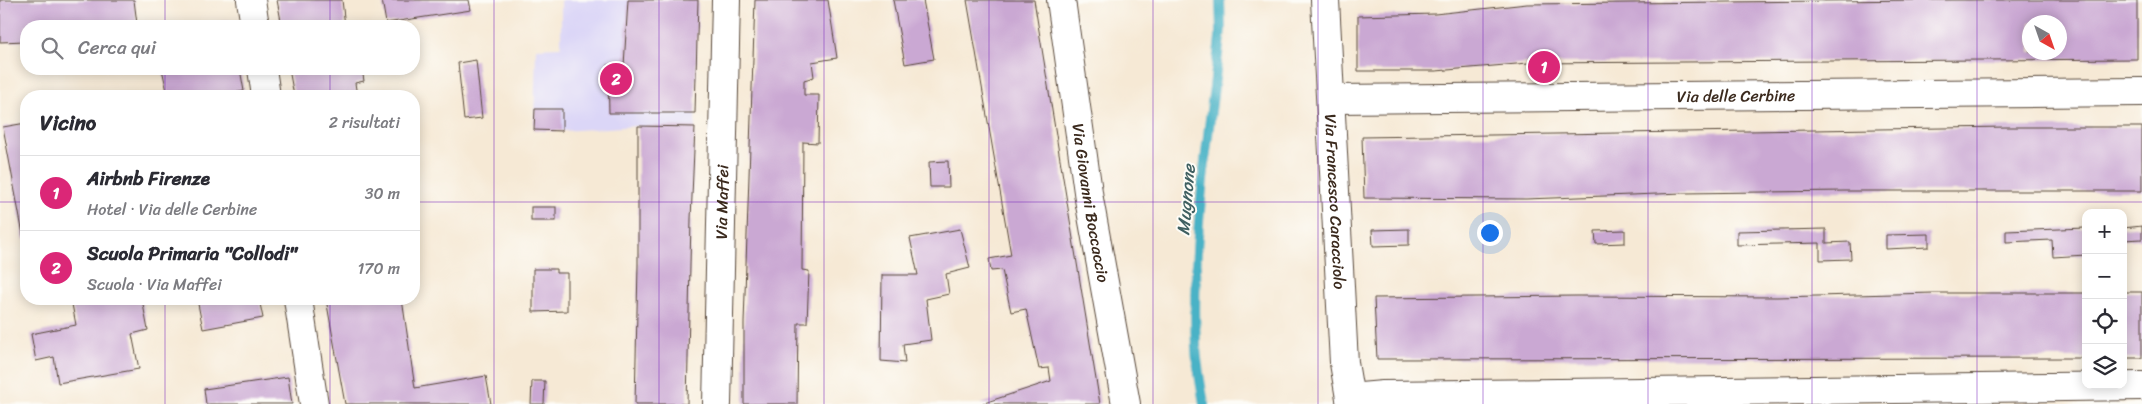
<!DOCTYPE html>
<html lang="it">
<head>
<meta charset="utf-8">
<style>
  :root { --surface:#fff; --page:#f7f7f7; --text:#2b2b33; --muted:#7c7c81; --line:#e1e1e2; --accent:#db2777 }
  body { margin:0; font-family:Sriracha,sans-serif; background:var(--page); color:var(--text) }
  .controls { position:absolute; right:15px; bottom:15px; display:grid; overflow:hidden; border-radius:10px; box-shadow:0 2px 12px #0003 }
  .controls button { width:45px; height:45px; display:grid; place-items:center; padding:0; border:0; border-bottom:1px solid var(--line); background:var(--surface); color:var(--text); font:25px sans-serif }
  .compass { position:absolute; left:2022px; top:15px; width:45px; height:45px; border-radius:50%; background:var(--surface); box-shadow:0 2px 12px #0003; rotate:140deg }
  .you { position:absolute; left:1489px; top:232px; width:18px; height:18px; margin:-12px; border:4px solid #fff; border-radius:50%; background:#1a73e8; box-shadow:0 0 0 8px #1a73e833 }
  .badge { display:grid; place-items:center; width:32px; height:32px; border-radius:50%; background:var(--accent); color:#fff; font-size:16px; font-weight:700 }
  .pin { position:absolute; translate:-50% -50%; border:2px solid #fff; box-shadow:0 1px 5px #0006 }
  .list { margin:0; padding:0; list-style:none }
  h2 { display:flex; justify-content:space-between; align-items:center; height:65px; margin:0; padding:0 20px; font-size:21px }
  h2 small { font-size:16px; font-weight:400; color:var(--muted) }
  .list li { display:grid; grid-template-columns:32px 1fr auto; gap:15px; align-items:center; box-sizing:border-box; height:75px; padding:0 20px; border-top:1px solid var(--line) }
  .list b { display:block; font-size:19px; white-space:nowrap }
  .list p { margin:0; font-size:16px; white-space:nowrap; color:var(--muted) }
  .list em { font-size:16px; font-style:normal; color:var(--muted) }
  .icon { flex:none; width:28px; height:28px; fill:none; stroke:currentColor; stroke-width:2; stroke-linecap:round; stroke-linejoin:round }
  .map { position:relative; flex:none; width:2142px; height:404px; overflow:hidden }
  .search { position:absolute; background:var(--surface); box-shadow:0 2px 12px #0003; left:20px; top:20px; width:400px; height:55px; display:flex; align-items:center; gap:12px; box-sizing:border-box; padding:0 18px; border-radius:20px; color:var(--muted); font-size:19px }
  .panel { position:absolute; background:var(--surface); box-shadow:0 2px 12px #0003; left:20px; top:90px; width:400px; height:215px; border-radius:20px }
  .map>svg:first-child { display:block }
</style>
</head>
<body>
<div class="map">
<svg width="2142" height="404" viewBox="0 0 2142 404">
  <rect width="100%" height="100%" fill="#fdfcf7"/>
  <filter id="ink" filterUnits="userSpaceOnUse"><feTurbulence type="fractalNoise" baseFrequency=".02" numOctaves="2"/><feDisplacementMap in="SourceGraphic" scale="10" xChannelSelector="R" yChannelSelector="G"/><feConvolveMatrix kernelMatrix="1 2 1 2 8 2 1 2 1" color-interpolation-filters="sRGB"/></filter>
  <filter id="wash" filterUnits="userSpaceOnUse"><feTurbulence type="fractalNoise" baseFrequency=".0096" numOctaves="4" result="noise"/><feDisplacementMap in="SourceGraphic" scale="20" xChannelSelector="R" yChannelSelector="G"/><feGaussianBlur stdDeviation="1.12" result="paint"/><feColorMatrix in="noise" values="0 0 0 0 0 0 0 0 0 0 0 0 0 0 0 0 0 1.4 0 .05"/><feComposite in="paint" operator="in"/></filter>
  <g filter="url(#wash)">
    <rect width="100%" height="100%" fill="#f6e9d5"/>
    <!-- built -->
    <path fill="#dbd6f7" d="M561,0H698L695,127L638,126L562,131L534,130L536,48L561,47Z"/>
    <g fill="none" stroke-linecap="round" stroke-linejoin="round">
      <!-- stream -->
      <path stroke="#48b2c6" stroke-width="10" d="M1204,404C1201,385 1197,366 1196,347C1191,241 1209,134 1221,29L1220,0"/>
    </g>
    <g id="blocks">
      <!-- building -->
      <g fill="#caa8d3" fill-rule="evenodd">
        <path d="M0,0H134L137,24L126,26H26V41L0,42Z"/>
        <path d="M277,0H342L345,26H282Z"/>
        <path d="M382,0H469L471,10L386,23Z"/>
        <path d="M628,0H698L695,113H609L608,65L624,66Z"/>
        <path d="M755,0H828L837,58L812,62L814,77L804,80V95H819L818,143L803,142L802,270L809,271L807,323H798L797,404H744V323Z"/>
        <path d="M893,0H923L934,59L905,64Z"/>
        <path d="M967,0H1034L1100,404H981L1051,381L1049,368L1039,369L1026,309L1011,312L1002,270L991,271L989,259L1011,255Z"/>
        <path d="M1926,0H2137V59L1528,63L1436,71H1358V16L1435,14L1527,4ZM2030,22H2060V52H2030Z"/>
        <path d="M230,20L231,26H204V25Z"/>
        <path d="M476,60L482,118L464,120L458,63Z"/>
        <path d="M162,69H240L244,91L218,96H168Z"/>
        <path d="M289,69H362L364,81L355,83L357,96H294Z"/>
        <path d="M535,109H562V131L534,130Z"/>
        <path d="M26,123V148L23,149L26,165V239L24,240L3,127Z"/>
        <path d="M638,126L695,127L691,219L687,404H635L638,265Z"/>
        <path d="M2007,127H2142V191H1845L1683,193L1526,199L1364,198L1362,137Z"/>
        <path d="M948,161L949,187H930L929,162Z"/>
        <rect x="531" y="207" width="25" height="14"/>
        <path d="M2142,226V239L2123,240V228Z"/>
        <path d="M2086,228V255L2053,257L2052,240L2006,242V231Z"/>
        <path d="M960,229L970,268L946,274L949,294L926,299L931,340L903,344L905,363L881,361L882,275H918L910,238Z"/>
        <path d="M1409,229V245L1373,246L1372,230Z"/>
        <path d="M1826,229V243L1850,242L1851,259L1820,260V243L1737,245V231Z"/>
        <path d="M1625,230V243L1596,244L1595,231Z"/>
        <path d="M1929,234V247L1886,249V235Z"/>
        <path d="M533,269H556V273H567V311L533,312Z"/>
        <rect x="2123" y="292" width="19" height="66"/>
        <path d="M1933,293H2086V358L1377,359L1374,298L1578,296L1777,297Z"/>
        <path d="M71,299H142L148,330L132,334L139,369L58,383L54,357L36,361L31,334L76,325Z"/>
        <path d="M197,299H259L263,318L203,329Z"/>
        <path d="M326,299H402L415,388L486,376L491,404H345Z"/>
        <path d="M288,377L292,404H206L204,389Z"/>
        <path d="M532,381H545L544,404H531Z"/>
      </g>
    </g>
  </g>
  <g filter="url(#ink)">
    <use href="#blocks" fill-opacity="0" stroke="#574739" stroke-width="1"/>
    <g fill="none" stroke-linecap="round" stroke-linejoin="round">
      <defs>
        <g id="minor">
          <path d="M251,0L255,26"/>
          <path id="s1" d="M1061,0L1089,199L1126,404"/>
          <path d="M262,69L266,96"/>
          <path id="s2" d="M1331,99L2142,92"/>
          <path d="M298,299L314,404"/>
          <path d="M1350,398L1383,395L2142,386"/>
          <path id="s3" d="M717,404L726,0"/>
        </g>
        <g id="tertiary">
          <path id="s4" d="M1325,0L1344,363L1351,404"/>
        </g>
      </defs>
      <!-- minor casing -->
      <use href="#minor" stroke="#574739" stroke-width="30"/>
      <!-- tertiary casing -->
      <use href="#tertiary" stroke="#574739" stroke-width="30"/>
      <!-- minor -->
      <use href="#minor" stroke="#fff" stroke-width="28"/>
      <!-- tertiary -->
      <use href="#tertiary" stroke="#fff" stroke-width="28"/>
    </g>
  </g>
  <!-- grid -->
  <path fill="none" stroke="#7b2cbf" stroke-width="1" stroke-opacity="0.55" d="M165,0V26M330,0V26M494,0V404M659,0V404M824,0V404M989,0V404M1153,0V404M1318,0V404M1483,0V404M1648,0V404M1812,0V404M1977,0V404M165,69V96M330,69V96M0,202H26M414,202H2142M165,299V404M330,299V404"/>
  <g text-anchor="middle" stroke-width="4" stroke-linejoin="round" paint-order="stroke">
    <!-- street labels -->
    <g font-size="16" fill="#3b2a1e" stroke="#fdfcf7">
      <text dy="6" stroke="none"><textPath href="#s2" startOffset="405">Via delle Cerbine</textPath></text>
      <text dy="6" stroke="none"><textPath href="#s3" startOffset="202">Via Maffei</textPath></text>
      <text dy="6" stroke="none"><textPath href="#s1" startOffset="205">Via Giovanni Boccaccio</textPath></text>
      <text dy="6" stroke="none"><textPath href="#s4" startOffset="202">Via Francesco Caracciolo</textPath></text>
    </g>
    <!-- water labels -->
    <g font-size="18" font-style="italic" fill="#406061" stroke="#fdfcf7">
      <text transform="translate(1186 200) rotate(-85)" y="6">Mugnone</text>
    </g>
  </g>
</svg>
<div class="controls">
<button>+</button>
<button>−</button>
<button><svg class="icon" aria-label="locate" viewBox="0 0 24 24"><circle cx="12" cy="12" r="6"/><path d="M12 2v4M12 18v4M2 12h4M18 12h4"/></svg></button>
<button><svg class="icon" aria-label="layers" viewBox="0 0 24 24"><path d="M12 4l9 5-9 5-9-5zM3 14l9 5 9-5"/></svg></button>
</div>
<svg class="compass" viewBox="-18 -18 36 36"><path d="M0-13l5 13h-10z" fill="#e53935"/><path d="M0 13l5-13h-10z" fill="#7c7c81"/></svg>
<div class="you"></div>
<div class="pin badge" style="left:1544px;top:67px">1</div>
<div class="pin badge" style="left:616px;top:79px">2</div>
<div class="search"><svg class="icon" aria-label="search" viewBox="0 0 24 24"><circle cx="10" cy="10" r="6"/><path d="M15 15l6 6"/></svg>Cerca qui</div>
<section class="panel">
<h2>Vicino<small>2 risultati</small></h2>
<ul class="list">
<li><span class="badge">1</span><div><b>Airbnb Firenze</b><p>Hotel · Via delle Cerbine</p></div><em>30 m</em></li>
<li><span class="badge">2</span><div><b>Scuola Primaria &quot;Collodi&quot;</b><p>Scuola · Via Maffei</p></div><em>170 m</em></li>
</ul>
</section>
</div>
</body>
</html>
